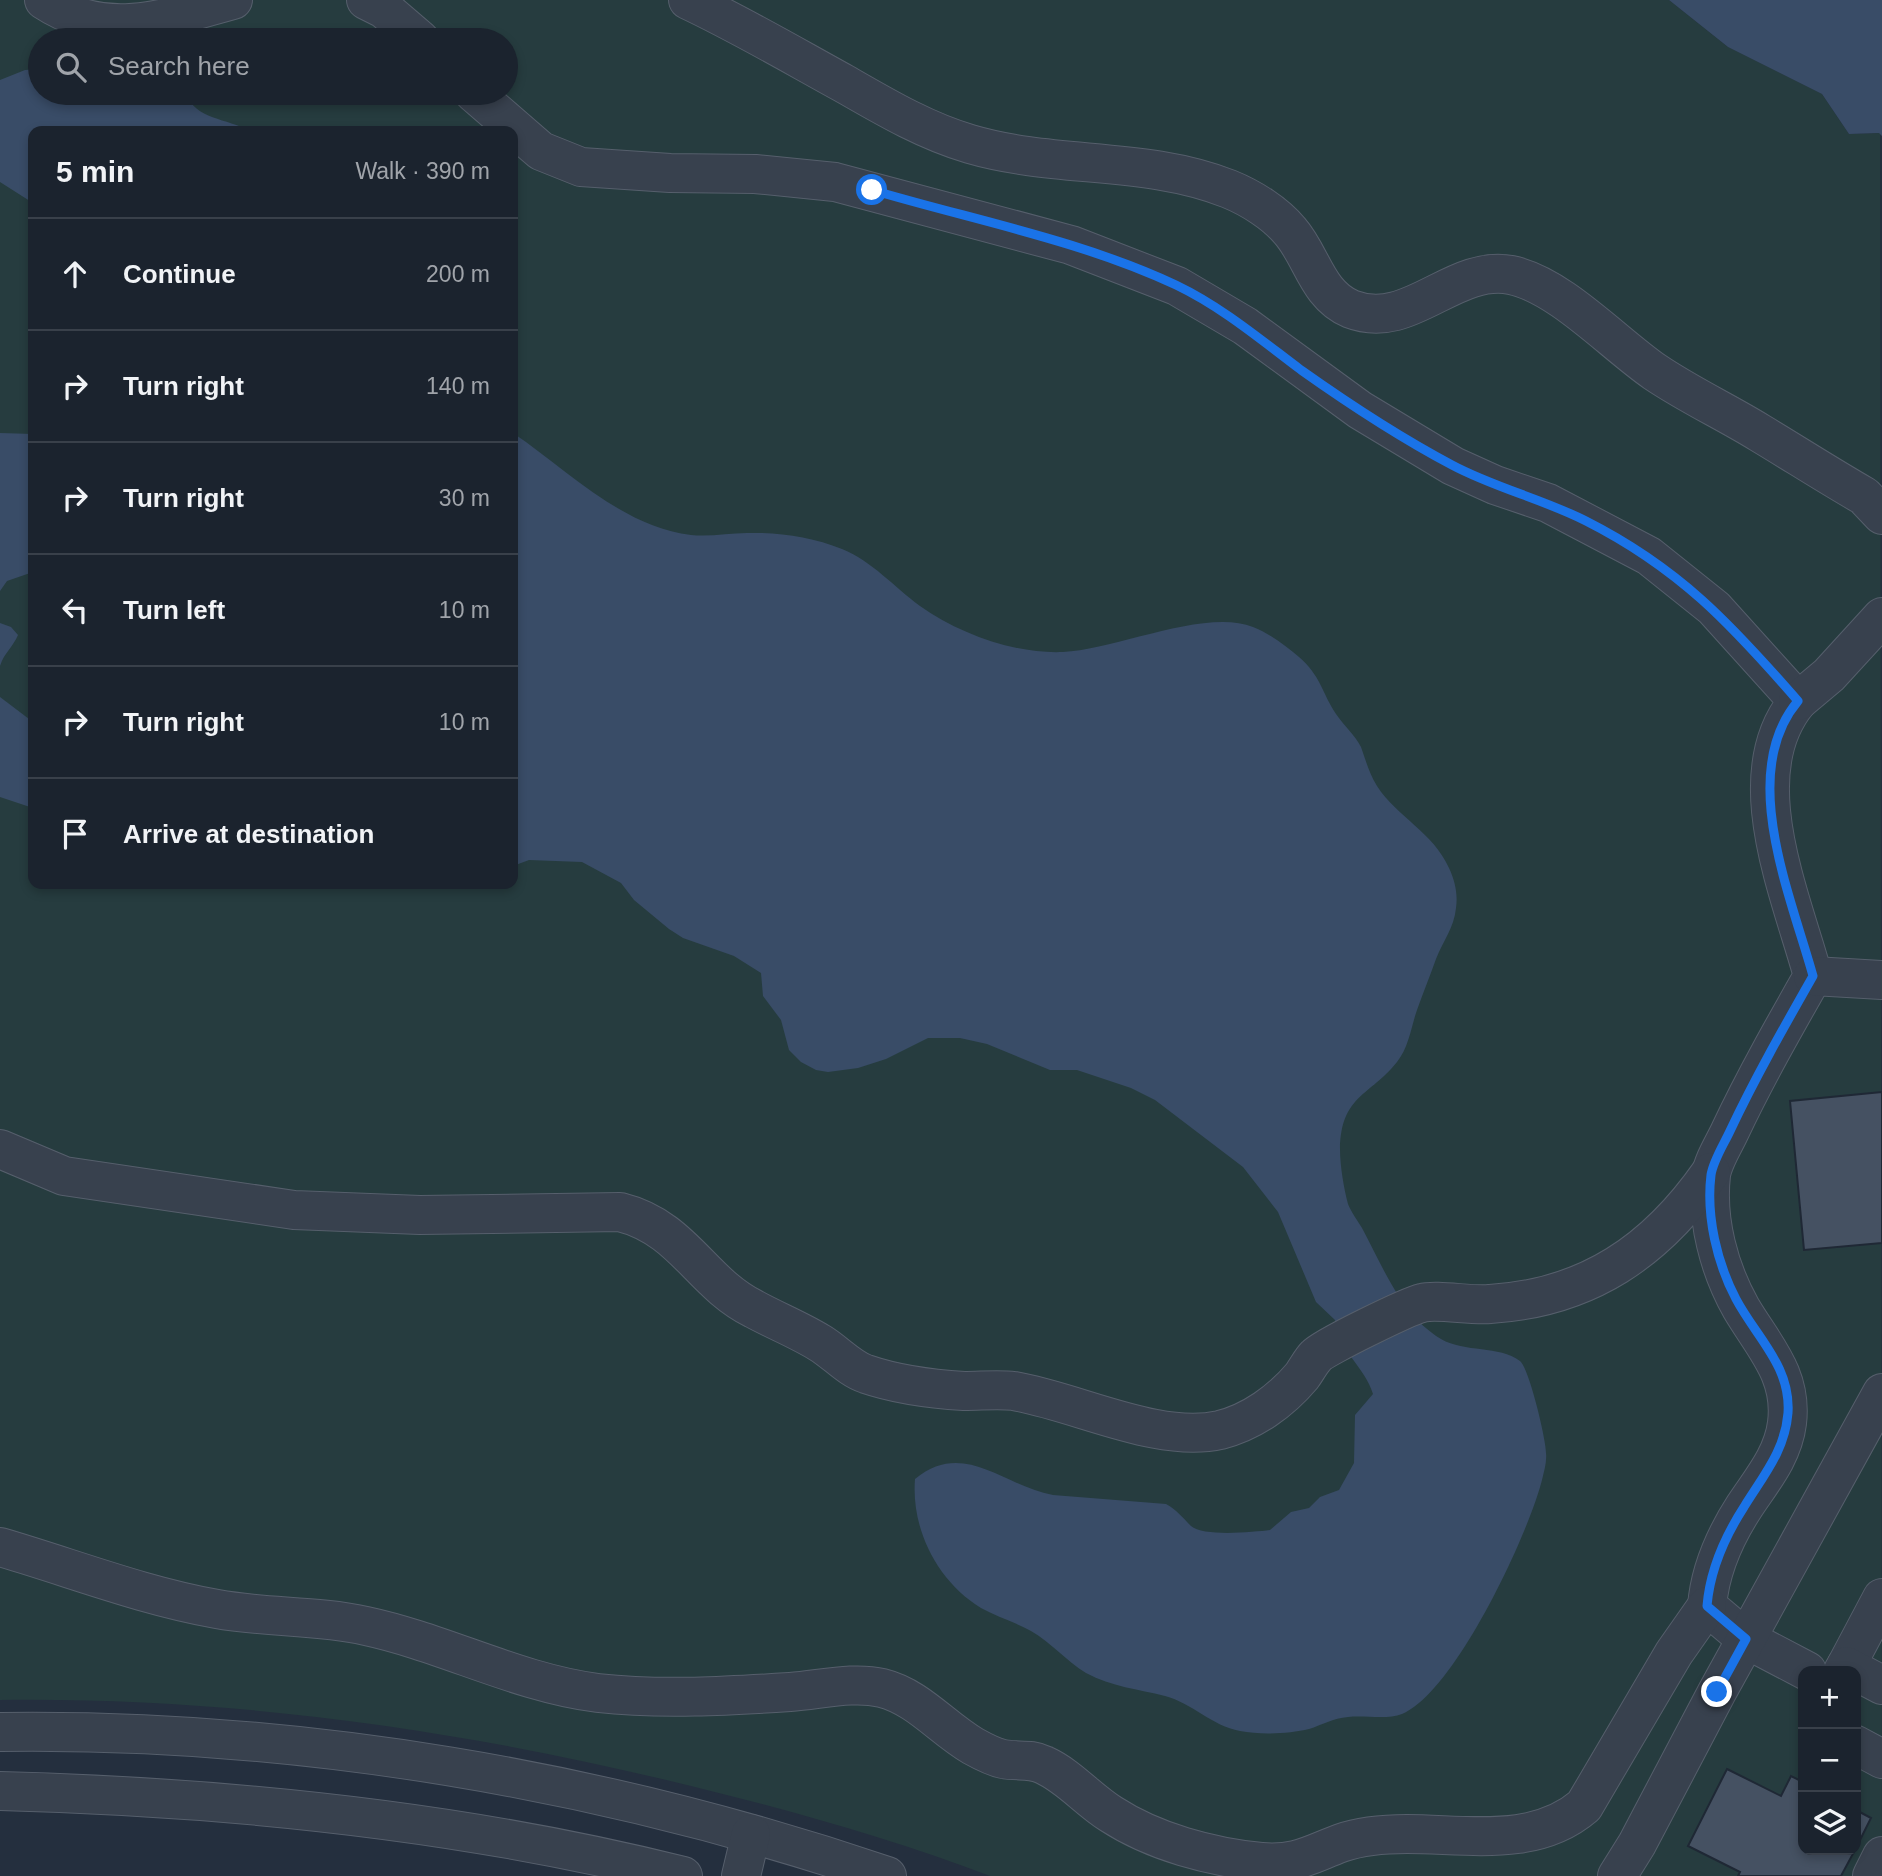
<!DOCTYPE html>
<html lang="en">
<head>
<meta charset="utf-8">
<style>
  :root { --surface:#1b232e; --page:#282f3a; --text:#f1f3f6; --muted:#a0a4aa; --line:#39404a }
  body { margin:0; font-family:Arial,sans-serif; background:var(--page); color:var(--text) }
  .controls { position:absolute; right:21px; bottom:21px; display:grid; overflow:hidden; border-radius:14px; box-shadow:0 4px 10px #0003 }
  .controls button { width:63px; height:63px; display:grid; place-items:center; padding:0; border:0; border-bottom:2px solid var(--line); background:var(--surface); color:var(--text); font:35px sans-serif }
  .stop { position:absolute; width:21px; height:21px; margin:-16px; border:5px solid #1a73e8; border-radius:50%; background:#fff }
  .stop.end { background:#1a73e8; border-color:#fff; box-shadow:0 2px 7px #0008 }
  .list { margin:0; padding:0; list-style:none }
  h2 { display:flex; justify-content:space-between; align-items:center; height:91px; margin:0; padding:0 28px; font-size:30px }
  h2 small { font-size:23px; font-weight:400; color:var(--muted) }
  .list li { display:grid; grid-template-columns:46px 1fr auto; gap:21px; align-items:center; box-sizing:border-box; height:112px; padding:0 28px; border-top:2px solid var(--line) }
  .list b { display:block; font-size:26px; white-space:nowrap }
  .list em { font-size:23px; font-style:normal; color:var(--muted) }
  .icon { flex:none; width:38px; height:38px; fill:none; stroke:currentColor; stroke-width:2; stroke-linecap:round; stroke-linejoin:round }
  .map { position:relative; flex:none; width:1882px; height:1876px; overflow:hidden }
  .search { position:absolute; background:var(--surface); box-shadow:0 4px 10px #0003; left:28px; top:28px; width:490px; height:77px; display:flex; align-items:center; gap:18px; box-sizing:border-box; padding:0 24px; border-radius:38px; color:var(--muted); font-size:26px }
  .panel { position:absolute; background:var(--surface); box-shadow:0 4px 10px #0003; left:28px; top:126px; width:490px; height:763px; border-radius:14px }
  .map>svg:first-child { display:block }
</style>
</head>
<body>
<div class="map">
<svg width="1882" height="1876" viewBox="0 0 1882 1876">
  <rect width="100%" height="100%" fill="#242f3e"/>
  <!-- green -->
  <path fill="#263c3f" fill-rule="evenodd" d="M0,0H1669L1728,47L1822,94L1849,134L1880,133L1882,1876H990C892,1839 793,1811 691,1786C465,1730 233,1697 0,1700ZM40,40H506V93H40ZM33,131H513V884H33ZM1803,1671H1856V1850H1803Z"/>
  <!-- water -->
  <g fill="#394c67">
    <path d="M1669,0H1882V136L1879,133L1849,134L1822,94L1728,47Z"/>
    <path d="M40,69V93H186C195,120 227,118 250,131H33V203L0,182V80L25,70Z"/>
    <path d="M0,433L33,434V572L7,581L0,591Z"/>
    <path d="M513,433C569,471 621,526 691,535C710,537 729,533 747,533C779,532 812,537 842,549C873,562 893,586 920,606C960,634 1014,654 1063,652C1115,650 1205,608 1253,627C1269,633 1286,646 1299,657C1321,676 1322,693 1336,714C1344,726 1355,735 1361,747C1366,761 1369,773 1377,786C1397,817 1433,832 1449,868C1455,881 1458,894 1456,908C1454,928 1443,941 1436,959C1430,976 1423,993 1417,1010C1411,1027 1409,1047 1397,1062C1370,1096 1341,1095 1340,1149C1340,1166 1344,1189 1348,1204C1350,1210 1359,1223 1362,1228C1383,1267 1401,1315 1441,1339C1465,1353 1499,1345 1520,1361C1529,1368 1546,1439 1546,1453C1547,1462 1544,1471 1542,1480C1528,1535 1455,1692 1402,1714C1387,1720 1365,1715 1348,1717C1333,1718 1322,1725 1309,1729C1289,1734 1260,1735 1240,1731C1212,1726 1192,1703 1165,1696C1138,1689 1112,1687 1086,1673C1066,1661 1052,1643 1031,1631C1015,1622 997,1617 981,1608C937,1581 911,1529 915,1479C964,1439 1003,1486 1053,1495L1166,1504C1177,1510 1182,1517 1191,1526C1203,1537 1254,1532 1270,1530L1291,1512L1309,1508L1320,1497L1339,1490L1354,1463L1355,1415L1373,1394C1365,1367 1338,1350 1335,1320L1316,1302L1278,1212L1243,1167L1155,1100L1131,1088L1077,1070H1050L987,1044L960,1038H928L886,1059L858,1068L828,1072L816,1070L801,1062L789,1050L781,1020L763,996L761,973L734,956L683,938L669,929L634,900L621,883L582,862L529,860L513,866Z"/>
    <path d="M0,623L11,627L18,635C13,647 4,653 0,666Z"/>
    <path d="M0,697L33,722V808L0,797Z"/>
  </g>
  <!-- building -->
  <g fill="#455162" stroke="#1f2835" stroke-width="2">
    <path d="M1882,1092V1243L1804,1250L1790,1101Z"/>
    <path d="M1727,1769L1781,1796L1791,1776L1803,1782V1850H1855L1841,1876H1738L1740,1872L1688,1846Z"/>
    <path d="M1856,1810L1871,1818L1856,1848Z"/>
  </g>
  <g fill="none" stroke-linecap="round" stroke-linejoin="round">
    <defs>
      <g id="minor">
        <path d="M44,0C108,42 165,18 233,0"/>
        <path d="M366,0L384,9L420,40"/>
        <path d="M688,0C741,25 792,55 843,83C883,106 925,131 970,144C1055,169 1146,156 1229,189C1251,198 1275,213 1290,231C1312,256 1317,295 1351,309C1410,332 1452,264 1511,275C1560,285 1613,343 1655,372C1689,395 1726,412 1760,433C1795,454 1829,476 1864,496L1882,515"/>
        <path d="M474,93L541,151L581,167L670,173L755,174L835,182L1071,245L1177,286L1245,326L1360,410L1453,466L1495,485L1548,503L1649,556L1714,608L1798,701C1737,774 1791,895 1813,976C1784,1027 1755,1078 1730,1131C1724,1144 1713,1161 1711,1175C1706,1220 1719,1269 1741,1308C1764,1347 1793,1375 1787,1423C1783,1456 1761,1481 1744,1507C1724,1538 1710,1570 1707,1606L1746,1639L1807,1671"/>
        <path d="M1798,701L1829,675L1882,617"/>
        <path d="M1813,976L1882,980"/>
        <path d="M0,1149L64,1176L294,1210L420,1215L620,1212C684,1228 700,1282 754,1309C776,1321 799,1330 820,1343C835,1352 850,1369 866,1374C898,1385 931,1389 964,1391C981,1391 998,1389 1014,1391C1078,1402 1158,1444 1220,1430C1252,1422 1281,1401 1302,1376C1307,1369 1311,1361 1316,1356C1324,1347 1409,1306 1422,1303C1437,1299 1472,1306 1490,1304C1588,1298 1656,1251 1711,1172"/>
        <path d="M0,1547C72,1568 143,1596 217,1609C266,1618 317,1615 366,1626C445,1643 518,1683 598,1693C661,1700 728,1696 790,1692C820,1690 853,1681 882,1688C918,1697 942,1728 973,1746C982,1751 993,1757 1003,1759C1018,1762 1030,1758 1044,1765C1070,1777 1087,1799 1111,1814C1154,1842 1211,1857 1261,1862C1297,1865 1311,1854 1341,1843C1361,1836 1386,1834 1407,1834C1467,1834 1535,1848 1584,1806L1674,1653L1707,1606"/>
        <path d="M1846,1666L1882,1598"/>
        <path d="M1843,1671L1846,1666L1882,1685"/>
        <path d="M0,1732C300,1728 604,1780 887,1876"/>
        <path d="M1856,1745L1882,1759"/>
        <path d="M0,1791C230,1797 460,1820 683,1876"/>
        <path d="M741,1876L751,1834"/>
        <path d="M1617,1876L1637,1844L1717,1692L1882,1393"/>
        <path d="M1872,1876L1882,1856"/>
      </g>
    </defs>
    <!-- minor casing -->
    <use href="#minor" stroke="#565f6c" stroke-width="40"/>
    <!-- minor -->
    <use href="#minor" stroke="#38414e" stroke-width="38"/>
  </g>
  <g fill="none" stroke-linecap="round" stroke-linejoin="round">
    <!-- route -->
    <path stroke="#1a73e8" stroke-width="9" d="M872,190C973,220 1080,240 1176,285C1222,307 1261,340 1301,370C1349,404 1399,437 1452,465C1495,488 1543,499 1586,521C1679,568 1731,624 1798,701C1737,773 1791,896 1813,976C1784,1027 1755,1078 1730,1131C1724,1144 1713,1161 1711,1175C1706,1216 1717,1263 1736,1299C1756,1337 1791,1366 1788,1413C1785,1451 1763,1476 1744,1507C1724,1538 1710,1570 1707,1606L1746,1639L1717,1692"/>
  </g>
</svg>
<div class="controls">
<button>+</button>
<button>−</button>
<button><svg class="icon" aria-label="layers" viewBox="0 0 24 24"><path d="M12 4l9 5-9 5-9-5zM3 14l9 5 9-5"/></svg></button>
</div>
<div class="stop" style="left:872px;top:190px"></div>
<div class="stop end" style="left:1717px;top:1692px"></div>
<div class="search"><svg class="icon" aria-label="search" viewBox="0 0 24 24"><circle cx="10" cy="10" r="6"/><path d="M15 15l6 6"/></svg>Search here</div>
<section class="panel">
<h2>5 min<small>Walk · 390 m</small></h2>
<ul class="list">
<li><svg class="icon" aria-label="ahead" viewBox="0 0 24 24"><path d="M12 20V5M6 11l6-6 6 6"/></svg><div><b>Continue</b></div><em>200 m</em></li>
<li><svg class="icon" aria-label="right" viewBox="0 0 24 24"><path d="M7 20v-9h11M14 6l5 5-5 5"/></svg><div><b>Turn right</b></div><em>140 m</em></li>
<li><svg class="icon" aria-label="right" viewBox="0 0 24 24"><path d="M7 20v-9h11M14 6l5 5-5 5"/></svg><div><b>Turn right</b></div><em>30 m</em></li>
<li><svg class="icon" aria-label="left" viewBox="0 0 24 24"><path d="M17 20v-9H6M10 6l-5 5 5 5"/></svg><div><b>Turn left</b></div><em>10 m</em></li>
<li><svg class="icon" aria-label="right" viewBox="0 0 24 24"><path d="M7 20v-9h11M14 6l5 5-5 5"/></svg><div><b>Turn right</b></div><em>10 m</em></li>
<li><svg class="icon" aria-label="arrive" viewBox="0 0 24 24"><path d="M6 21V4h12l-3 4 3 4H6"/></svg><div><b>Arrive at destination</b></div></li>
</ul>
</section>
</div>
</body>
</html>
